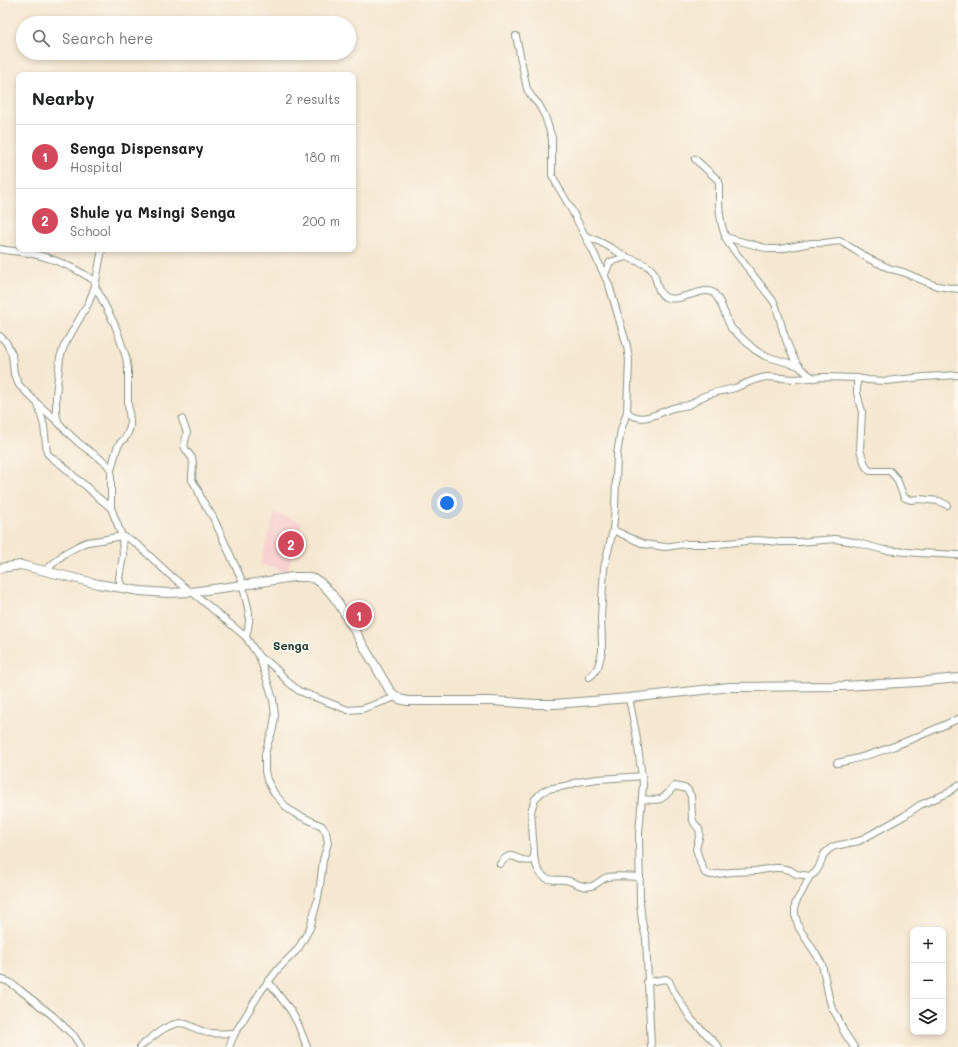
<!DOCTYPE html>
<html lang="en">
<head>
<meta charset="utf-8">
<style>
  :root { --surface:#fff; --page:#f6f6f6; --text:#202124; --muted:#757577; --line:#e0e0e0; --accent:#d1495b }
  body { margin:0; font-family:Mali,sans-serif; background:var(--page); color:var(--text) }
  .controls { position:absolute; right:12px; bottom:12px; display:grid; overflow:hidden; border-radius:8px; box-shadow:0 2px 6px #0003 }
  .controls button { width:36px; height:36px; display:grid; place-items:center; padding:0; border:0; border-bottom:1px solid var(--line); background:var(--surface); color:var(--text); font:20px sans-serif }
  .you { position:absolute; left:447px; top:503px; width:14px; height:14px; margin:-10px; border:3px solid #fff; border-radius:50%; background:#1a73e8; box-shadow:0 0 0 6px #1a73e833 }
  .badge { display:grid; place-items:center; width:26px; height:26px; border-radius:50%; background:var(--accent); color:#fff; font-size:13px; font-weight:700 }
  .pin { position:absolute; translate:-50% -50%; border:2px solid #fff; box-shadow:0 1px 4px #0006 }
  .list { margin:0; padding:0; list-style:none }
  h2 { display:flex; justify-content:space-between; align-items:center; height:52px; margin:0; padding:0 16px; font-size:17px }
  h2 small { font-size:13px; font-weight:400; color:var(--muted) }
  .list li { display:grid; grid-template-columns:26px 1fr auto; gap:12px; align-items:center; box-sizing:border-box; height:64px; padding:0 16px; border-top:1px solid var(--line) }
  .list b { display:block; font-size:15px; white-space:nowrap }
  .list p { margin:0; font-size:13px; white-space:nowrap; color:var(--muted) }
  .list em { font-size:13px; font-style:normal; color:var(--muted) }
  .icon { flex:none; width:22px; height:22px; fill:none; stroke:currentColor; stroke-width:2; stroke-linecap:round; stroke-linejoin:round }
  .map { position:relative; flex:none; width:958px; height:1047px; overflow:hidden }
  .search { position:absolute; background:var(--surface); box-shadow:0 2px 6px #0003; left:16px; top:16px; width:340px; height:44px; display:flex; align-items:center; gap:10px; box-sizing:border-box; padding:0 14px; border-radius:22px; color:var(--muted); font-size:15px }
  .panel { position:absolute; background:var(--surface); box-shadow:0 2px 6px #0003; left:16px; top:72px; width:340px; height:180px; border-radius:8px }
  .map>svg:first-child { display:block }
</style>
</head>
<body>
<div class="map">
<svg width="958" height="1047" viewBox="0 0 958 1047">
  <rect width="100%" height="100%" fill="#fbf7ec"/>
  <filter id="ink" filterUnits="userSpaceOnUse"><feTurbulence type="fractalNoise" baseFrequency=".025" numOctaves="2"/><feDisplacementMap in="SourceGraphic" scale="8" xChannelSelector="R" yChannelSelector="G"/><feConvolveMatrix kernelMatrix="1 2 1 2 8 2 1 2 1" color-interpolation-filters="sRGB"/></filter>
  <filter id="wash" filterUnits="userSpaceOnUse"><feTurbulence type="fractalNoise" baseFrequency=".012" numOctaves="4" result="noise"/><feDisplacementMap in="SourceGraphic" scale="16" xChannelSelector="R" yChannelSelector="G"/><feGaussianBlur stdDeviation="0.9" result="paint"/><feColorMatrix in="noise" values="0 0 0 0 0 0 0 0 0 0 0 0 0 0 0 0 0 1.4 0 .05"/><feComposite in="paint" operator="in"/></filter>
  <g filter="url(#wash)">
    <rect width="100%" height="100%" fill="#f5e7d0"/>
    <!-- built -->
    <path fill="#f7d0ce" d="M275,513L302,522L287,572L260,564Z"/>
  </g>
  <g filter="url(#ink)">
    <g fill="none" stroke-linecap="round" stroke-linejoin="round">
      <defs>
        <g id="street">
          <path d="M516,36L527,89L532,97L539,105L545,116L552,138V175L557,185L569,205L592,249L609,285L627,346L629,360L627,412L621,430L617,454L615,507L613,530L604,568L601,617L602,643V652L598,667L593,674L589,677"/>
          <path d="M695,159L719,181C719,186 719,192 719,197C719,213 721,230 729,244L774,302C777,308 778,314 780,320C783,333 791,356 799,366C803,371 809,375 814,378"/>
          <path d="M586,236C594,239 603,243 611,248C617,251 622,255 627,257C635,261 647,263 652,270C658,277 655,291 665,297C677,303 696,290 708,291C710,291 712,292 714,293L719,300L731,328L755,350L765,356L799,366"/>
          <path d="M725,237L769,249H780L811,243H824L839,241L842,242L869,259L891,269L903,272L929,283L937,286L958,289"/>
          <path d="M0,249C12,252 25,251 37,255C56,259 81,271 96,282"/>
          <path d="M102,249L95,286L89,302L64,346L60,358L56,395V412L58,422L67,432L80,444L106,463L111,470V508L122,536L123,556L119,578L122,588"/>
          <path d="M605,274L610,262L626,257"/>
          <path d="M95,286L115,325L126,357L128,370V403L130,421V427L126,437L120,443L117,448L111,470"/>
          <path d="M0,336L6,342L12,354L14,374L19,385L38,404L58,422"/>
          <path d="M857,378V393L862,412L860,450L862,456L866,467L870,471H890L897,479L903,495L905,498L911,500L919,499L939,501L947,505"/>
          <path d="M38,404L44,426L47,453L51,457L63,466L78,480L86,486L94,494L111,508"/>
          <path d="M627,412C641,424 656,414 670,409C677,406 685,407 691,404C695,402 698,399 702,397C712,392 724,391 735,388C746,384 755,378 767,377L795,379L823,377L857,378L868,380L886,381L924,377L958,375"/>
          <path d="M182,419L187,433L184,446L186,450L192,458L193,463L192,477V480L198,490L202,500L213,517L244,585"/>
          <path d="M613,530L644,544L665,547L685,544H718L756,540L781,542H799L835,539L854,542L884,550L919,553L958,555"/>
          <path d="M45,571L65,553L80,545L87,542L101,540L122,536L129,539L138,545L170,575L191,592"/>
          <path d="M243,585C244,595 248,604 249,614C250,622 248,629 246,637"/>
          <path d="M192,592L246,637L253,648L260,658L273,699L275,716L273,729L268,743L265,754V771L267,780L274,793L287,808L294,813L322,826L326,832L328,843L323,860L320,886L317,902L310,928L298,949L279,968L261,991L235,1033L229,1047"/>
          <path d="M260,658L268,662L276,669L288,682L299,691L348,710L362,709L396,697"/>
          <path d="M629,698L636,733L643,784L639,834L640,902L642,922L646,938L651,1047"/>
          <path d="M837,763C879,755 919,736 958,719"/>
          <path d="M642,799C648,799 655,801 660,799C665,798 670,790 675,786L687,789L691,796L692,817L694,823L699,829L700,834L696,849L701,864L705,873L711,875L731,872L755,871L774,868H780L790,870L796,874L810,876L815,873L819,867L823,856L826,852L831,848L835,846L859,841L904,816L920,805L948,793L958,785"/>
          <path d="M534,857C536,865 538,874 546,878C552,881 558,879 565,880C574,881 582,889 592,886C598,884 602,878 608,877C618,875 630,877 640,877"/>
          <path d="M500,864C502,862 505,858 507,857C515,853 521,864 532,860L534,857V852L531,811L535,799L542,792L548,789L570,785L577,782L598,779L630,777L642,776"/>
          <path d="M810,876L802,892L796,902L795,905V915L799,928L814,951L822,964L826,983L829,998L832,1008L837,1016L844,1032L854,1047"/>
          <path d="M0,979L9,982L20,990L53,1016L74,1036L81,1047"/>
          <path d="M268,981L291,1011L298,1024L307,1047"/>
          <path d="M647,982L666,979L669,981L673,990L691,1019L719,1047"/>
          <path d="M140,1047C151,1038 171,1019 186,1024C194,1027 201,1032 209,1033C218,1034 226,1033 235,1033"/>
        </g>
        <path id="secondary" d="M0,568L21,565L98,584L140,591L167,593L191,592L243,585L293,577H307L315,579L321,583L330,592L339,604L390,691L399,699L408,701H492L535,704H555L629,698L730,687L844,686L917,682L958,678"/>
      </defs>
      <!-- street casing -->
      <use href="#street" stroke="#8a9282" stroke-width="8"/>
      <!-- secondary casing -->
      <use href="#secondary" stroke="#8a9282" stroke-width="10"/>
      <!-- street -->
      <use href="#street" stroke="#fff" stroke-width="6"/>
      <!-- secondary -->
      <use href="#secondary" stroke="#fff" stroke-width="8"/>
    </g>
  </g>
  <g text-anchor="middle" stroke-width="3.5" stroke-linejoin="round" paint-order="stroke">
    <!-- quarter labels -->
    <g font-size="12" font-weight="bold" fill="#1f3d34" stroke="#fbf7ec">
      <text x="291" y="650">Senga</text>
    </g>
  </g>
</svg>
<div class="controls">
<button>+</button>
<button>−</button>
<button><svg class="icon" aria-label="layers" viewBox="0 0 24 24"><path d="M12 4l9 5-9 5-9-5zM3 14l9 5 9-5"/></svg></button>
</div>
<div class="you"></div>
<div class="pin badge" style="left:359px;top:615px">1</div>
<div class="pin badge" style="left:291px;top:544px">2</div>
<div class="search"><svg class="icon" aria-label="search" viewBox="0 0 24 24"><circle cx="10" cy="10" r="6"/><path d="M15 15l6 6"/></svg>Search here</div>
<section class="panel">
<h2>Nearby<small>2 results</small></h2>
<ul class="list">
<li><span class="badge">1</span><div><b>Senga Dispensary</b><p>Hospital</p></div><em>180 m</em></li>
<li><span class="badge">2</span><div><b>Shule ya Msingi Senga</b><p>School</p></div><em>200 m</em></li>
</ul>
</section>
</div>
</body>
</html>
